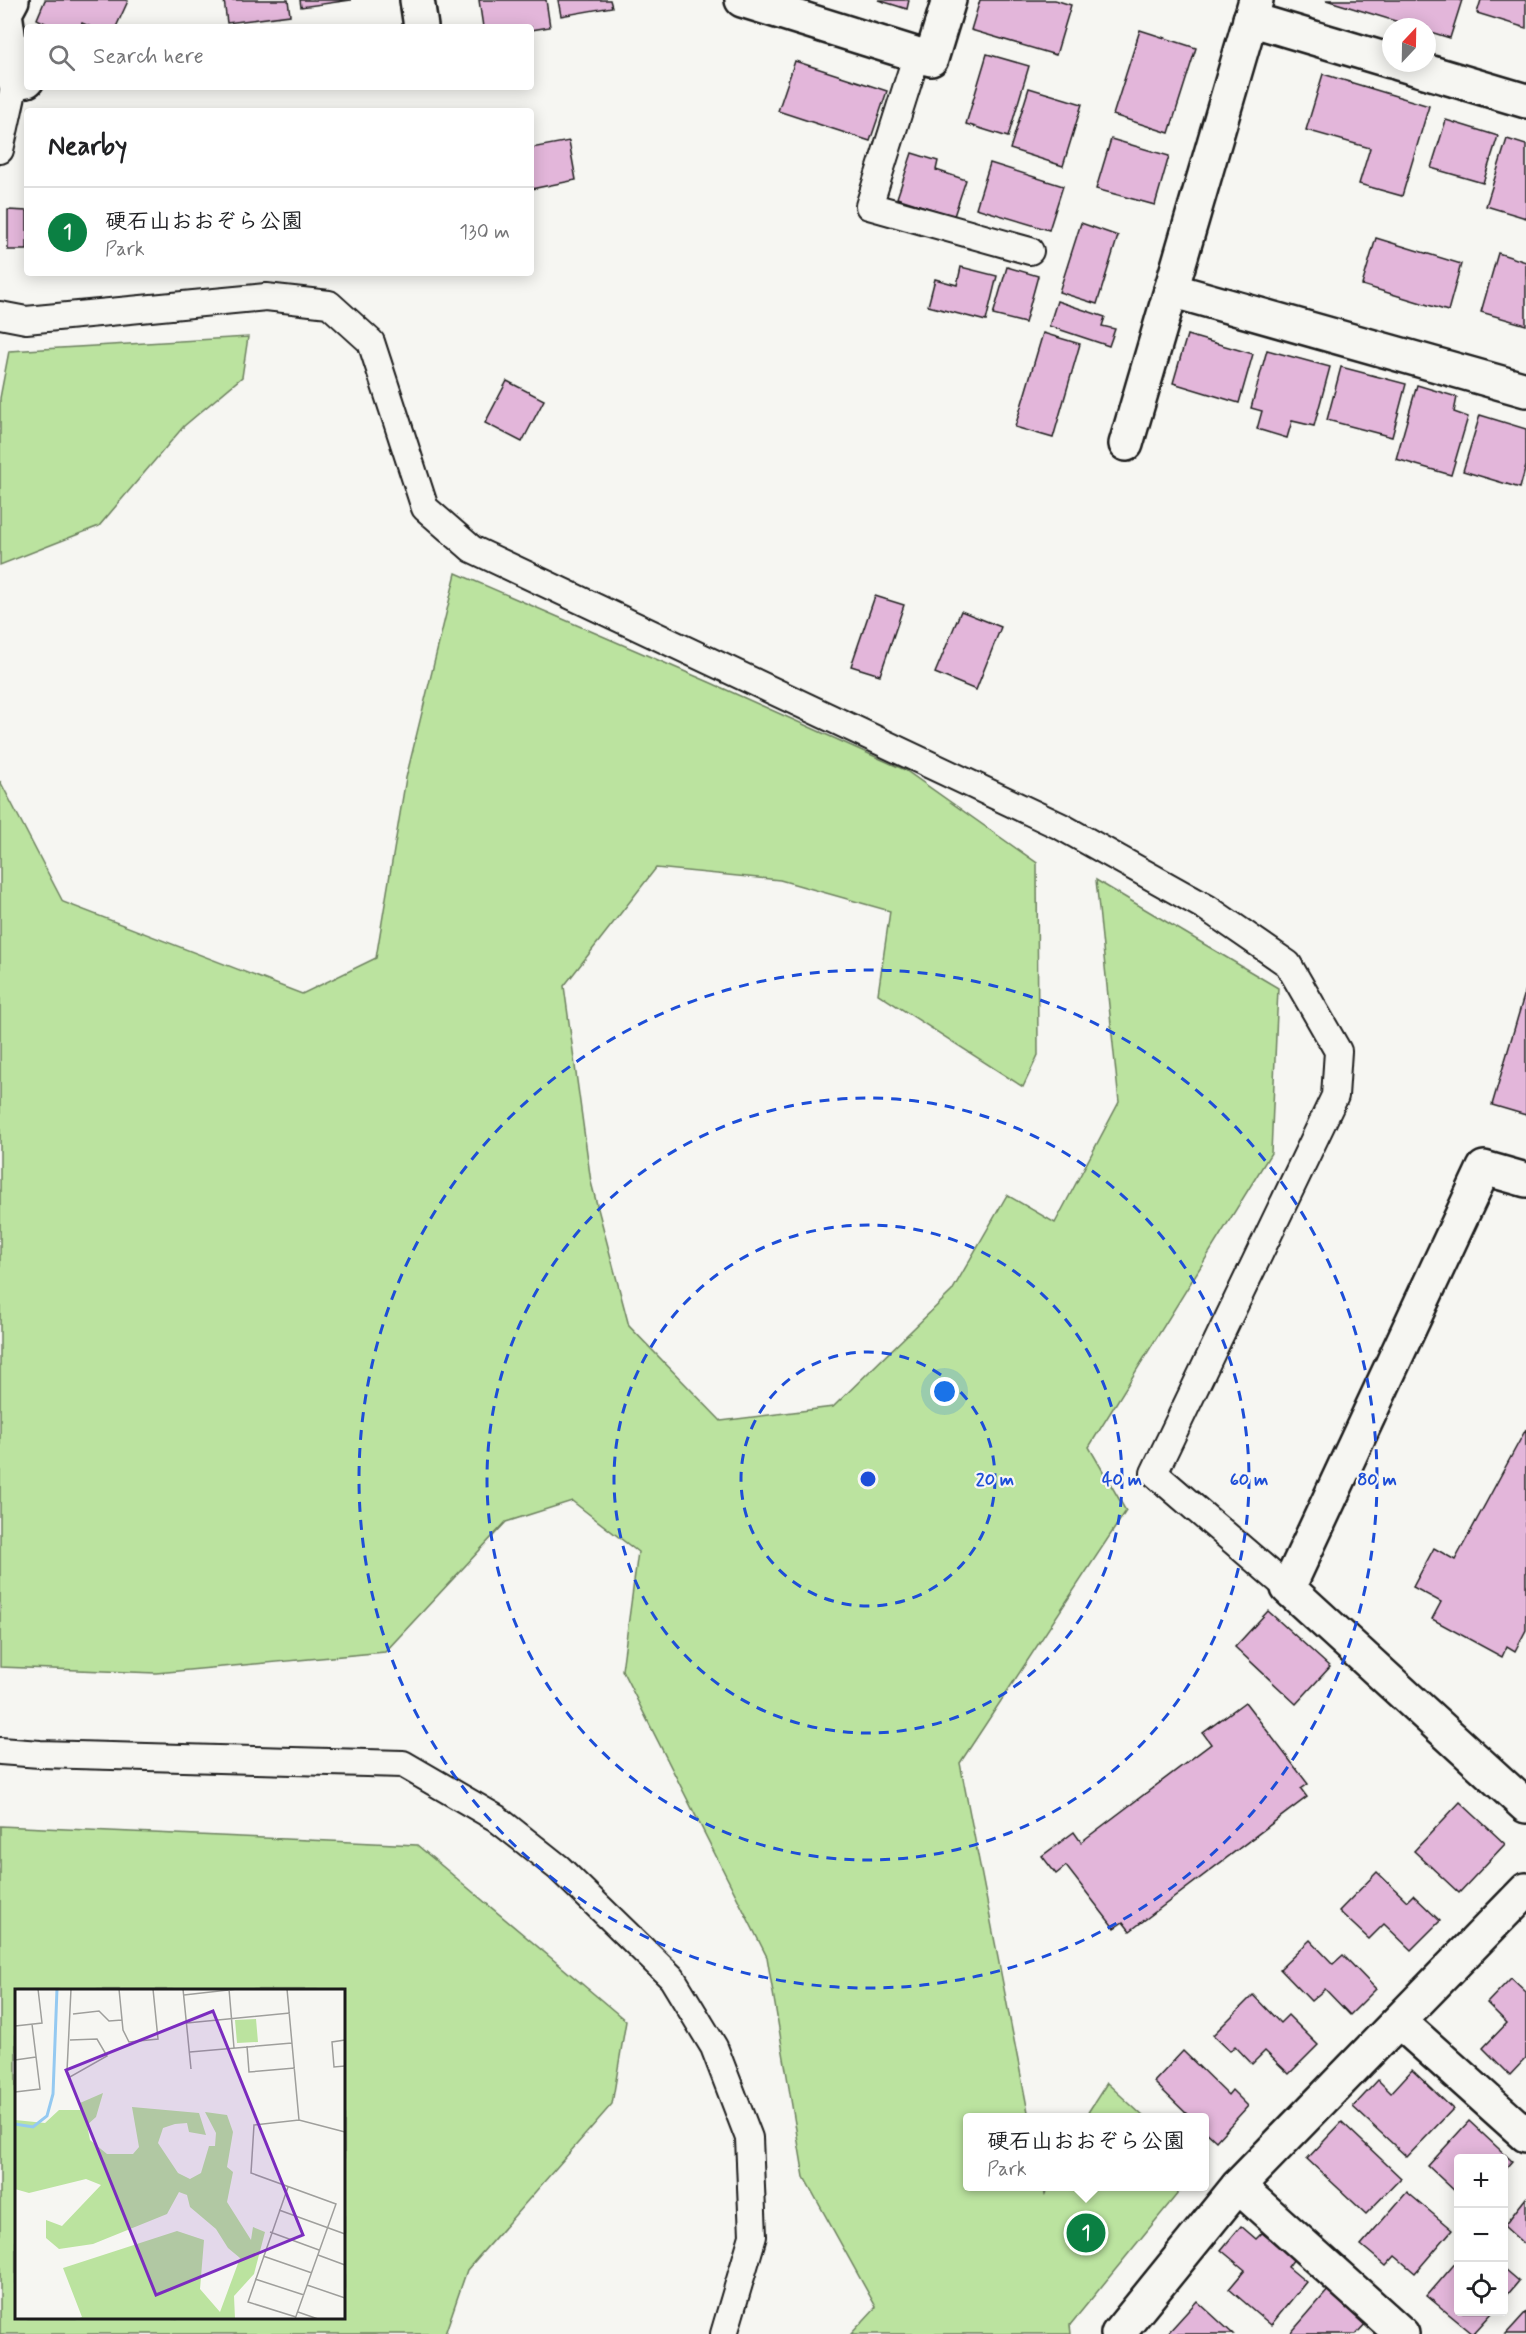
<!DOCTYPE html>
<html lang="en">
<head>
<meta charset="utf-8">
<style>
  :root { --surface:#fff; --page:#f2f2f2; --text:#202124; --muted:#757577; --line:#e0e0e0; --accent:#0b8043 }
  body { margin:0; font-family:Mynerve,"Klee One",sans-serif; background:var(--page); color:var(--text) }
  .controls { position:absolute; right:18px; bottom:18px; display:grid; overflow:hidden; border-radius:6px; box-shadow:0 3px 15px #0003 }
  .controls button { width:54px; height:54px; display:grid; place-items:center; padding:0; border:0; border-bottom:2px solid var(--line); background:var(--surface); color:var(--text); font:30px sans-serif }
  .compass { position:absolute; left:1382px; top:18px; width:54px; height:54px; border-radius:50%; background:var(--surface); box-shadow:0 3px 15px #0003; rotate:22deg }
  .you { position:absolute; left:945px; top:1392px; width:21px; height:21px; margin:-15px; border:4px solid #fff; border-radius:50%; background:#1a73e8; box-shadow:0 0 0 9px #1a73e833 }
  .badge { display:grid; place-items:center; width:39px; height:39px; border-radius:50%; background:var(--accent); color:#fff; font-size:20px; font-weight:700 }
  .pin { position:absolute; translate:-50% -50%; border:3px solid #fff; box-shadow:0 2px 6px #0006 }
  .popup { position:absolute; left:963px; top:2113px; width:246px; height:78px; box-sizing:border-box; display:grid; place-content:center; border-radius:6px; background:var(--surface); filter:drop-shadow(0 2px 4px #0005); font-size:20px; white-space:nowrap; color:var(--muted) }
  .popup b { font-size:22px; color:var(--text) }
  .popup::after { content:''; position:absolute; left:50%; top:100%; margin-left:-12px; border:12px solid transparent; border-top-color:var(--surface) }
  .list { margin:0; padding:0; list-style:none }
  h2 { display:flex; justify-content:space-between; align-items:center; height:78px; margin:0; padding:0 24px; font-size:26px }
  h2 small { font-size:20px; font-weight:400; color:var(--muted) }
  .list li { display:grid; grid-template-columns:39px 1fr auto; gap:18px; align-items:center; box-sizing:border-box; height:90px; padding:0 24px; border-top:2px solid var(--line) }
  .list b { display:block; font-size:22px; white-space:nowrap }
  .list p { margin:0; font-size:20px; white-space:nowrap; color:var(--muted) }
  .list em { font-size:20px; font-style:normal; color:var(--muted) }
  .icon { flex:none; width:33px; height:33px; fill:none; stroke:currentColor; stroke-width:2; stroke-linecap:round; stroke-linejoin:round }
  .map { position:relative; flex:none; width:1526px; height:2334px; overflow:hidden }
  .search { position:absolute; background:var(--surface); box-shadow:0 3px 15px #0003; left:24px; top:24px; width:510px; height:66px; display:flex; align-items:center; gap:15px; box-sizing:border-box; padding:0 21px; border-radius:6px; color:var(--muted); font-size:22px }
  .panel { position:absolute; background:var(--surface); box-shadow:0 3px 15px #0003; left:24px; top:108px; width:510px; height:168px; border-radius:6px }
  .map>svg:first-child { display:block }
</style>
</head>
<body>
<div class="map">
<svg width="1526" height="2334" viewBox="0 0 1526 2334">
  <rect width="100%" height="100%" fill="#f6f6f2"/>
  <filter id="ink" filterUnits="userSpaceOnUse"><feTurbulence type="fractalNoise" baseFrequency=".0167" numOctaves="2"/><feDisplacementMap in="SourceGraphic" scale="12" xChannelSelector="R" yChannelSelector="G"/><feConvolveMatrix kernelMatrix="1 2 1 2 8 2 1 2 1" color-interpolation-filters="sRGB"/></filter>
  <g filter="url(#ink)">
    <!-- green -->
    <g fill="#bbe39f" stroke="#6c805e" stroke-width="1.5" fill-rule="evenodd">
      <path d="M248,337L242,377L184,426L99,526L0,565V398L9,351Z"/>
      <path d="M456,573L709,682L905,770L1037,863L1038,1055L1023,1087L878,994L890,911L780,880L656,868L564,986L591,1182L629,1326L721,1421L833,1407L952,1291L1007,1195L1055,1223L1119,1102L1096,880L1278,988L1271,1153L1089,1447L1126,1511L960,1763L1029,2117L968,2118V2186L1043,2187L1045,2194L1048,2187H1183L1070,2325L1071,2334H851L876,2307L804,2177L767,1957L622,1670L638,1552L572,1501L506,1522L385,1652L156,1673L0,1667V781L63,902L302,994L376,958L406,778Z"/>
      <path d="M0,1826L417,1845L626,2021L612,2104L467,2270L445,2334H0ZM16,1990H344V2318H16Z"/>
      <path d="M1107,2083L1144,2117H1085Z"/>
    </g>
    <!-- building -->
    <g fill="#e3b6da" stroke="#1c1c1c" stroke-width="1.5">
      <path d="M45,0H125L128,1L116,27H91L82,23L80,27H53L37,19Z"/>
      <path d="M224,0H288L290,15L227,23Z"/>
      <path d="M300,0H351L301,7Z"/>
      <path d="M479,0H546L550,27L531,30V27H483Z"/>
      <path d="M558,0H610L612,7L561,16Z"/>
      <path d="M878,0H909L907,9Z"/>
      <path d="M980,0H1055L1071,5L1056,55L971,30Z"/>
      <path d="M1326,0H1462L1450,38L1427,31V27H1415Z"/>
      <path d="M1481,0H1526V28L1477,13Z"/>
      <path d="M1140,30L1196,48L1169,133L1113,115Z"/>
      <path d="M987,54L1029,66L1008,137L966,124Z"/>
      <path d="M795,61L887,91L870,141L778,111Z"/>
      <path d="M1323,74L1429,106L1402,196L1359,184L1370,148L1306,130Z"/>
      <path d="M1029,88L1082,104L1063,166L1010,149Z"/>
      <path d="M1446,120L1498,136L1483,183L1431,168Z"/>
      <path d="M1111,139L1169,156L1155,205L1096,189Z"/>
      <path d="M1507,139L1526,145V218L1486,206Z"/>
      <path d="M569,141L576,180L531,189V148Z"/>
      <path d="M912,153L938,161L936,170L966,180L954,216L897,198Z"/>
      <path d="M990,163L1063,186L1049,230L976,208Z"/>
      <path d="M8,210L27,211V250H8Z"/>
      <path d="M1081,223L1118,236L1097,304L1059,292Z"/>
      <path d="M1376,238L1461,264L1448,311L1362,285Z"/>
      <path d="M1498,253L1526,262V325L1481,312Z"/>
      <path d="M961,267L997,276L986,321L928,306L935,279L957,285Z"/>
      <path d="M1007,267L1038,276L1025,323L993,315Z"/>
      <path d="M1057,301L1105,317L1102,326L1115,329L1109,346L1049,326Z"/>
      <path d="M1043,333L1080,344L1053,438L1015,427Z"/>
      <path d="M1187,335L1253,354L1239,403L1173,383Z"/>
      <path d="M1267,350L1330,367L1314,426L1292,421L1287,438L1257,429L1262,411L1251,408Z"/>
      <path d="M1341,367L1406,384L1392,437L1327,420Z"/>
      <path d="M507,381L544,400L522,442L485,423Z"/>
      <path d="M1417,385L1457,397L1454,412L1468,417L1451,475L1396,459Z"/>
      <path d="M1480,415L1526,429V466L1520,488L1463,471Z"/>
      <path d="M875,596L904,605L880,675L851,666Z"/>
      <path d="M961,611L1001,627L976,690L935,673Z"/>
      <path d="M1526,989V1115L1492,1105Z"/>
      <path d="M1526,1429V1630L1515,1651L1507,1646L1502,1657L1432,1619L1441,1602L1413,1587L1434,1548L1455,1560Z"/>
      <path d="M1268,1611L1330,1667L1296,1704L1235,1647Z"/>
      <path d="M1245,1702L1308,1784L1301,1789L1307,1797L1130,1931L1123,1922L1114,1928L1066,1866L1056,1874L1042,1856L1074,1832L1081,1842L1211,1744L1203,1733Z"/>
      <path d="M1460,1802L1505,1844L1459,1893L1414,1851Z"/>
      <path d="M1377,1872L1407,1901L1413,1895L1440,1921L1411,1950L1384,1924L1369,1939L1339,1911Z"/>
      <path d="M1310,1940L1333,1964L1343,1955L1376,1989L1350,2015L1325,1989L1311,2001L1280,1969Z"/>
      <path d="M1511,1978L1526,1992V2058L1510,2075L1483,2048L1507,2023L1487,2003Z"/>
      <path d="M1253,1995L1280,2023L1288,2015L1318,2045L1289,2074L1265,2051L1252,2064L1235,2046L1230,2051L1213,2035Z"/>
      <path d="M1183,2051L1228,2095L1232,2090L1248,2106L1216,2141L1204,2130V2118H1191L1154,2082Z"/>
      <path d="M1412,2070L1453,2109L1407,2157L1353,2107L1378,2080L1391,2093Z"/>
      <path d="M1469,2121L1512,2161L1504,2170V2158H1458V2194L1428,2166Z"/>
      <path d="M1342,2122L1401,2178L1366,2214L1307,2159Z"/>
      <path d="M1407,2192L1452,2230L1415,2273L1395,2256L1386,2266L1361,2245Z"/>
      <path d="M1526,2198V2246L1504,2226Z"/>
      <path d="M1241,2226L1256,2239L1262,2233L1294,2259L1288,2267L1306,2282L1271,2325L1229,2289L1245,2270L1221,2250Z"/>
      <path d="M1458,2260V2312H1493L1473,2334L1427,2296Z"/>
      <path d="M1505,2269L1519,2281L1504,2299V2271Z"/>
      <path d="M1329,2289L1367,2322L1356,2334H1290Z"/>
      <path d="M1197,2301L1233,2334H1167Z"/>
      <path d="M1526,2312V2334H1506Z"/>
    </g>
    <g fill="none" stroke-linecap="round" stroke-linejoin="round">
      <defs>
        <g id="lane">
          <path d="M917,54L869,206L1030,251"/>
          <path d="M0,150L15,82"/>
          <path d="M0,315L26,320L266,297L329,304L371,342L425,508L472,549L1062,827L1207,908L1288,964L1338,1051L1335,1096L1154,1473L1288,1588"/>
          <path d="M0,1751L40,1754L403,1764L496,1818L559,1868L672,1978L714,2047L749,2138L753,2236L724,2334"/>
        </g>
        <g id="street">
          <path d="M12,0L5,13L15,82L27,80"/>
          <path d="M417,0L421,27"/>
          <path d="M742,0L931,59L949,0"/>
          <path d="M1250,19L1391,61"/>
          <path d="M1398,63L1526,101"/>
          <path d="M1171,290L1526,390"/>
          <path d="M1126,444L1256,0"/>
          <path d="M1526,1180L1484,1168L1288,1588L1526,1806"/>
          <path d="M1399,2021L1526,2135"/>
          <path d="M1238,2186L1402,2334"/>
          <path d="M1118,2334L1238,2186L1526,1890"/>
        </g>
      </defs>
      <!-- lane casing -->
      <use href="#lane" stroke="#1c1c1c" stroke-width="30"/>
      <!-- street casing -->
      <use href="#street" stroke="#1c1c1c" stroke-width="38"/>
      <!-- lane -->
      <use href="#lane" stroke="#f6f6f2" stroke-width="26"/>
      <!-- street -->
      <use href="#street" stroke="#f6f6f2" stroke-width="33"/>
    </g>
  </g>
  <!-- distance rings -->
  <g fill="none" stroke="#1d4ed8" stroke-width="3" stroke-dasharray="10 8">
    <circle cx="868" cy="1479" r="127"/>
    <circle cx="868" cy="1479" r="254"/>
    <circle cx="868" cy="1479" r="381"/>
    <circle cx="868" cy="1479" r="509"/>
  </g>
  <!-- overview -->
  <g transform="translate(15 1989)">
    <rect width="330" height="330" fill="#f6f6f2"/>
    <path d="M241,30L243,53L222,54L220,31ZM88,104L81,128L72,136L75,151L92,165H118L124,158L117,118L184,124L191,146L174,143L172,134L160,135L148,139L143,154L163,184L175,190L186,184L194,157H200L201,144L190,123L212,126L218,143L212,178L218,183L212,213L236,251L238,238L250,243L239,285L219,307L220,330H62L67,328L48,279L162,242L189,251L185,300L205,323L225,269L213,259L201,240L175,218L172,206L164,203L152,225L78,255L44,260L31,249V231L47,237L86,196L71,190L14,204L0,200V131L30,134L44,121H66L65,114Z" fill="#bbe39f"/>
    <path fill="none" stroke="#94c9f1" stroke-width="3" d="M0,135L18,138L32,127L38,105L42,0"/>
    <path fill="none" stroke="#9f9f9c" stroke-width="1.5" d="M104,0L108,41L114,53L143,50L138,0M168,0L176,80M214,0L219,59M272,0L284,131M169,6L222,0M58,25L84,22L94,32L107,31M172,34L275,24M0,37L27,34L23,0M55,51L82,50L92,67L55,88L52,82L56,0M330,51L317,53L319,78L330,77M232,57L234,83L280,79M175,63L277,54M0,71L21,68M0,103L25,100L17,35M273,198L233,313L281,328M264,221L330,245M255,243L304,261M303,266L330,276M248,267L297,284M240,290L289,306M292,296L330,309M283,323L303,330M280,330L321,215L236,184L239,136L284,131L330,143"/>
    <path fill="#7b2cbf" fill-opacity="0.15" stroke="#7b2cbf" stroke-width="3" d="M198,22L288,246L141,306L51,81Z"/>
    <rect width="330" height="330" fill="none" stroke="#1c1c1c" stroke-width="3"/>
  </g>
  <circle cx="868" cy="1479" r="9" fill="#1d4ed8" stroke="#f6f6f2" stroke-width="3"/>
  <g font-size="18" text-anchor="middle" font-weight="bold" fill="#1d4ed8" stroke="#f6f6f2" stroke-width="4.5" stroke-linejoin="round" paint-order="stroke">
    <text x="995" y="1485">20 m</text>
    <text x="1122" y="1485">40 m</text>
    <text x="1249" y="1485">60 m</text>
    <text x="1377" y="1485">80 m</text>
  </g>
</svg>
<div class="controls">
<button>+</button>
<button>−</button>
<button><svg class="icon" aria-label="locate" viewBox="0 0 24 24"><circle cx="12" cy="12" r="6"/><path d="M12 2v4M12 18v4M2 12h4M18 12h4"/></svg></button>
</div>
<svg class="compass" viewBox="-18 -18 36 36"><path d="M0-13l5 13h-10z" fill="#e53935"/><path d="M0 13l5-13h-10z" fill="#757577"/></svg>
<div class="you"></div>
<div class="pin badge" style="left:1086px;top:2233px">1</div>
<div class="popup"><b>硬石山おおぞら公園</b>Park</div>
<div class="search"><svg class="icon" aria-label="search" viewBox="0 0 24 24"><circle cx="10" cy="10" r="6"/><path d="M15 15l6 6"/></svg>Search here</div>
<section class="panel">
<h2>Nearby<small></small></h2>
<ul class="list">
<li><span class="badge">1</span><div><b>硬石山おおぞら公園</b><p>Park</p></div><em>130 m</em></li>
</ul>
</section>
</div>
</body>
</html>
